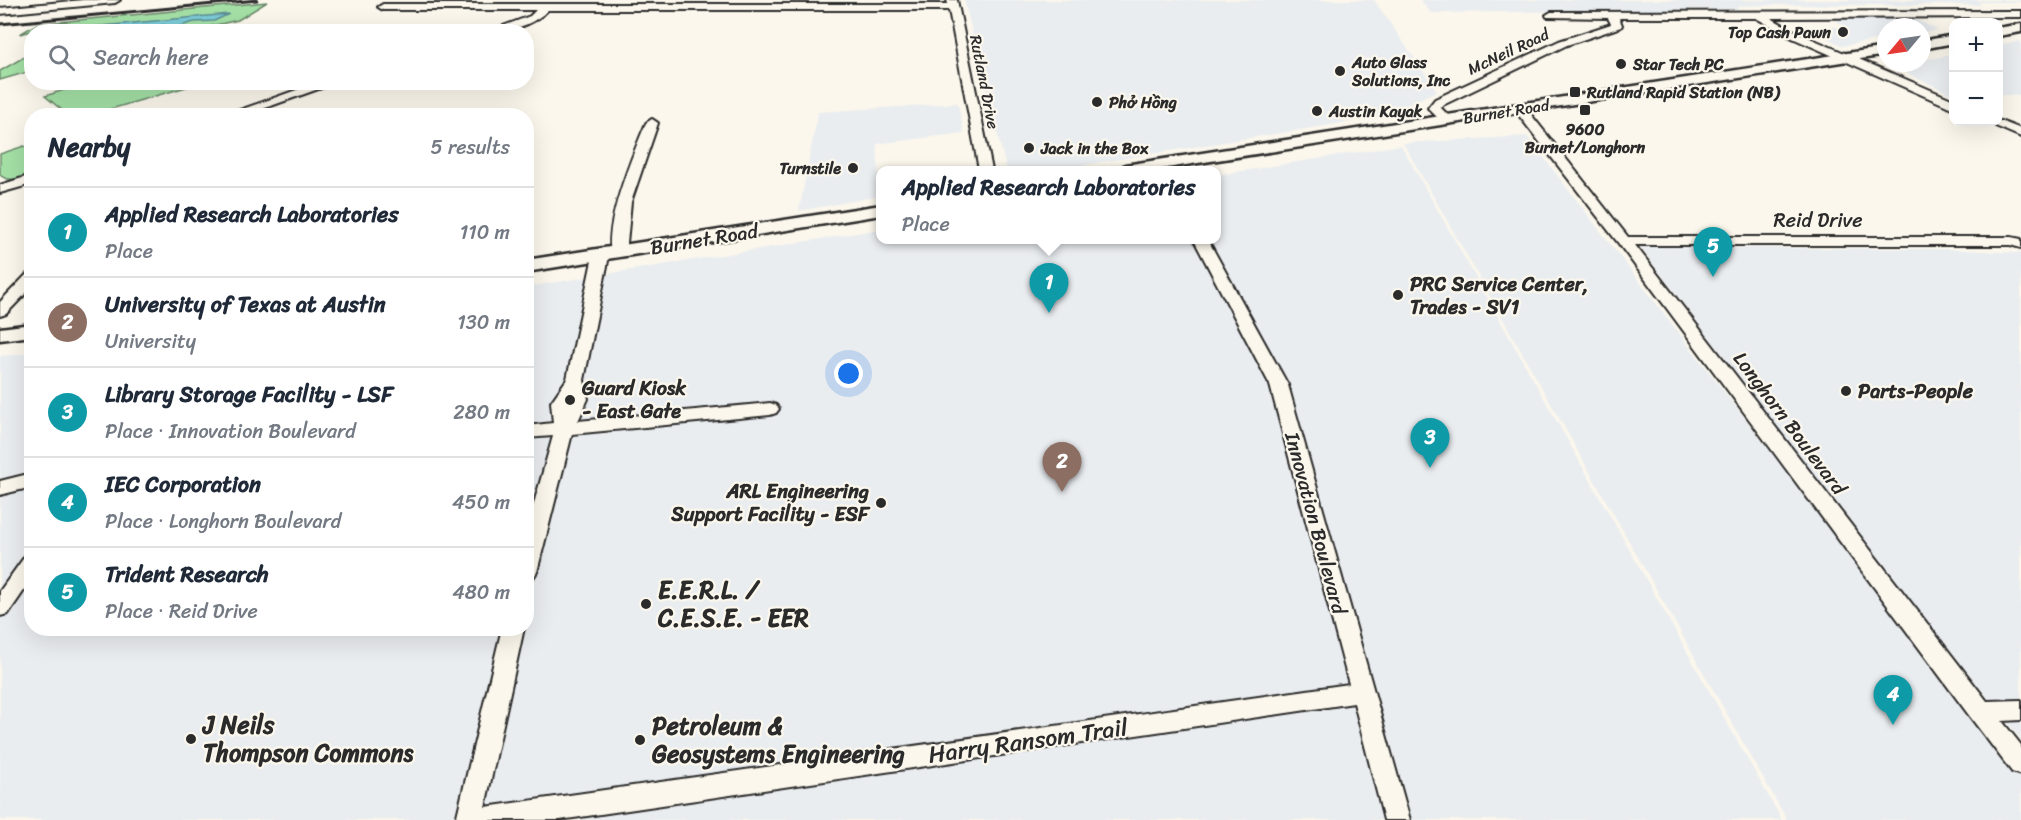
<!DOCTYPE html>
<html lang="en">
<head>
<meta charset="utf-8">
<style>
  :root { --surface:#fff; --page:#f2f2f3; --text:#1f2937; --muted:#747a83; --line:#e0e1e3; --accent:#d93025 }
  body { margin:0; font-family:Sriracha,sans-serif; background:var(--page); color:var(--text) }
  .controls { position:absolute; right:18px; top:18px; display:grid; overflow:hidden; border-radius:12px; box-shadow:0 6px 24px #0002 }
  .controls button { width:54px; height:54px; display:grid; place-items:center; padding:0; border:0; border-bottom:2px solid var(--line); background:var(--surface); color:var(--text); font:30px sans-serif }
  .compass { position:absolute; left:1877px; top:18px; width:54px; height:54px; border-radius:50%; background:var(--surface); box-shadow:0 6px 24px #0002; rotate:241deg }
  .you { position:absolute; left:849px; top:374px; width:21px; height:21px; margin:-15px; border:4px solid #fff; border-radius:50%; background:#1a73e8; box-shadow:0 0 0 9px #1a73e833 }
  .badge { display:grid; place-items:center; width:39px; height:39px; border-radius:50%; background:var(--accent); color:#fff; font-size:20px; font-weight:700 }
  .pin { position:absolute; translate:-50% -50px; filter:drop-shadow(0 2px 3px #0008) }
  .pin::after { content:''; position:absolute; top:32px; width:21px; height:18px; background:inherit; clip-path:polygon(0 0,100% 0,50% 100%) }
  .popup { position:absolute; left:876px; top:166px; width:345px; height:78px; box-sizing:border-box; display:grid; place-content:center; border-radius:12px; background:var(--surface); filter:drop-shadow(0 2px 4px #0005); font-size:20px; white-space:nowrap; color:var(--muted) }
  .popup b { font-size:22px; color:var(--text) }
  .popup::after { content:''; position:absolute; left:50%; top:100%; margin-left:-12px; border:12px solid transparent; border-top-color:var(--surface) }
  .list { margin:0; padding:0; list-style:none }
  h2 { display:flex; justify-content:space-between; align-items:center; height:78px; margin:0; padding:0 24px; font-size:26px }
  h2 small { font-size:20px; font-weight:400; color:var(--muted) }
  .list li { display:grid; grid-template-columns:39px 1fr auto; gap:18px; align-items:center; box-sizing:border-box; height:90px; padding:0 24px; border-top:2px solid var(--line) }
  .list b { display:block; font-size:22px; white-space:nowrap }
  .list p { margin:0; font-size:20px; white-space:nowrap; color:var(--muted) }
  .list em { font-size:20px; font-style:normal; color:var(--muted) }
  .icon { flex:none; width:33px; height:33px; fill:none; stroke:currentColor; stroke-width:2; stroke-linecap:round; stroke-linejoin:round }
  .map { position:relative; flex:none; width:2021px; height:820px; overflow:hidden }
  .search { position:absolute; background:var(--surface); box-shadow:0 6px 24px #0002; left:24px; top:24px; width:510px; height:66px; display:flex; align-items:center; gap:15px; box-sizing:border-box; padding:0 21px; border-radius:24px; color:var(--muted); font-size:22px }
  .panel { position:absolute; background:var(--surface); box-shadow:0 6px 24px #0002; left:24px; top:108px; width:510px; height:528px; border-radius:24px }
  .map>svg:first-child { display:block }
</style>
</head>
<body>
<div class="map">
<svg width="2021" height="820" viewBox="0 0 2021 820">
  <rect width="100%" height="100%" fill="#fbf7ec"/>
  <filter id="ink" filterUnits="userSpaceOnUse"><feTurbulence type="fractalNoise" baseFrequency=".0167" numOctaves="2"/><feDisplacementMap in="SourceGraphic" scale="12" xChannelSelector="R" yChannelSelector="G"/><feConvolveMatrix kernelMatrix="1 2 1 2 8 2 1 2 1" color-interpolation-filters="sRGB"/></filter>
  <g filter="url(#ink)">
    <!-- built -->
    <g fill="#eaedf0">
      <path d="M964,0H1374L1437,91L1380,117L1053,170H1013L1006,168Z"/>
      <path d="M1420,0H2021V2H1978L1982,5H1777L1739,6L1737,9L1431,13Z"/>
      <path d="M1906,15L1938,30L1922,33V27H1886V38L1843,46L1804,27H1846L1829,16Z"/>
      <path d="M2021,41V95H1999V45Z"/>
      <path d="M1953,55V95L1887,64L1922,63V60Z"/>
      <path d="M958,103L964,133L877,144L880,196L799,211L818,112Z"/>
      <path d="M1527,136L2021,776V820H1787L1403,143Z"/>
      <path d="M1401,145L1782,820H0V356L31,353L32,628H526L527,287L881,229V240H1217V175Z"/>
      <path d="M1640,247L1946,249L2021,253V740L1871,551Z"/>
    </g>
    <!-- green -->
    <g fill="#a4e0a6" stroke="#688668" stroke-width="1.5">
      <path d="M267,2L238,20L194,30L190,28L176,32L32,31L20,34L37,24Z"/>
      <path d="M31,53V71L0,80V71Z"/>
      <path d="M86,83V82L200,83L90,115H68L45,96Z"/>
      <path d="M24,146L31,149V175C21,178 9,183 0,175V154Z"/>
    </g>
    <!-- water -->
    <path fill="#7cccd8" stroke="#5c8c93" stroke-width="1.5" d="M229,14L214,21L194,22L164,31H97L90,27Z"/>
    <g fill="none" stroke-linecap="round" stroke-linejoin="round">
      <!-- shore -->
      <path stroke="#4b6b70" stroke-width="1.5" d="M109,32L165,25L168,32"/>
      <defs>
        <g id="minor">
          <path d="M83,0H120L115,3L0,14V8Z"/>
          <path d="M947,0H957L992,170H979L949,10H548C532,26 509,32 487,32L530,16L536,10H383L378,7L383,4H948Z"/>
          <path d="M2021,11V17L1771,18L1798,33L1954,100V109L1790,37L1756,18H1619L1622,25L1621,27L1567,45L1443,105L1441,108L1453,120L1451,123H1443L1428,108L1435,99L1559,41L1611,24L1608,18L1547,17L1546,15L1551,12Z"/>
          <path d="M319,82H338L243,116H223Z"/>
          <path d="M1521,106L1525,107L1628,237H2011L2021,239V248L2010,245H1635L1987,701L2021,700V720L2002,721L2021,745V775L2012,772L1971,718L1619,244L1517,113V107Z"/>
          <path d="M652,119L658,123L631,202L626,253L623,256H613C600,232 635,149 646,123Z"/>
          <path d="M1998,120L2021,129V137L1986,122Z"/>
          <path d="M32,175V184L0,193V185Z"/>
          <path d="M1194,240H1208L1288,385L1410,820H1384L1354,703L560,820H456L502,628H524L485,807L1349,684L1270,385Z"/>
          <path d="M601,251L609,256L584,380L588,399L578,421L770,403L776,405L779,409L776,413L770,415L572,434L537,572L533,578L526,580V532L553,436L526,438V426L553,423L551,402L567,379L593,256Z"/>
          <path d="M32,272V287L6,314L0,316V302L27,274Z"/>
          <path d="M32,473V487L0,495V481Z"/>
          <path d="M32,554V579L8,614L0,616V591L25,556Z"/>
        </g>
        <g id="major">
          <path d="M2021,24V32L1998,36V28Z"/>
          <path d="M1954,35V43L1922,49V41Z"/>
          <path d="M1886,47V55L1154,170H1117L1125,165Z"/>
          <path d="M881,205V215L526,272V260Z"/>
          <path d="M32,324V336L0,340V328Z"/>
        </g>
      </defs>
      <!-- minor casing -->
      <use href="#minor" stroke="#2b2b2b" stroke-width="4"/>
      <!-- major casing -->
      <use href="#major" stroke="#2b2b2b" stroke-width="5"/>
      <!-- minor -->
      <use href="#minor" fill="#fbf7ec" fill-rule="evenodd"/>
      <!-- major -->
      <use href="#major" fill="#fbf7ec" fill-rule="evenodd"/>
      <!-- rail -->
      <path stroke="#2b2b2b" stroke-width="3" d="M0,24L257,0"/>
    </g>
  </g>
  <!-- markers -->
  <g fill="#2b2b2b" stroke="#fbf7ec" stroke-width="2">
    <circle cx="1843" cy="32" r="6"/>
    <circle cx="1621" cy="64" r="6"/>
    <circle cx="1340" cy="71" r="6"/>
    <rect x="1569" y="86" width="12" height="12" rx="3"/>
    <circle cx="1097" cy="102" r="6"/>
    <rect x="1579" y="104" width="12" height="12" rx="3"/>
    <circle cx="1317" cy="111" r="6"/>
    <circle cx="1029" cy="148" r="6"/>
    <circle cx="853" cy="168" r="6"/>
    <circle cx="1398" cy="295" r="6"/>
    <circle cx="1846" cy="391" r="6"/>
    <circle cx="570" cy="400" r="6"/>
    <circle cx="881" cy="503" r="6"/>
    <circle cx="646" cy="604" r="6"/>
    <circle cx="191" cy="739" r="6"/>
    <circle cx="640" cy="740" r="6"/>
  </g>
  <g text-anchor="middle" stroke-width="4.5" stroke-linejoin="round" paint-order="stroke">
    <!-- far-poi labels -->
    <g font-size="16" font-weight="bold" fill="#2b2b2b" stroke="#fbf7ec" text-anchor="start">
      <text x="1831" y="38" text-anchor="end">Top Cash Pawn</text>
      <text x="1352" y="68">Auto Glass<tspan x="1352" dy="18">Solutions, Inc</tspan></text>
      <text x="1633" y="70">Star Tech PC</text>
      <text x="1587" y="98">Rutland Rapid Station (NB)</text>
      <text x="1109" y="108">Phở Hồng</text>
      <text x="1329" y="117">Austin Kayak</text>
      <text x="1585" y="135" text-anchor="middle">9600<tspan x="1585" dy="18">Burnet/Longhorn</tspan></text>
      <text x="1041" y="154">Jack in the Box</text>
      <text x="841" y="174" text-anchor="end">Turnstile</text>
    </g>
    <!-- far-street labels -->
    <g font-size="16" fill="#2b2b2b" stroke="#fbf7ec">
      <text transform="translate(1508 51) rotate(-25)" y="6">McNeil Road</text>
      <text transform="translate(985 82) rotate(79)" y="6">Rutland Drive</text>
      <text transform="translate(1506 111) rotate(-9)" y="6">Burnet Road</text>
    </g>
    <!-- street labels -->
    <g font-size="20" fill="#2b2b2b" stroke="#fbf7ec">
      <text x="1818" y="227">Reid Drive</text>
      <text transform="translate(704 239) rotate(-9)" y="7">Burnet Road</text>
      <text transform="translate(1790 423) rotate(53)" y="7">Longhorn Boulevard</text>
      <text transform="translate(1316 523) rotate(75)" y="7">Innovation Boulevard</text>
    </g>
    <!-- poi labels -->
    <g font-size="20" font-weight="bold" fill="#2b2b2b" stroke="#fbf7ec" text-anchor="start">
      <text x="1410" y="291">PRC Service Center,<tspan x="1410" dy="23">Trades - SV1</tspan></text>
      <text x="582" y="395">Guard Kiosk<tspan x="582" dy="23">- East Gate</tspan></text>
      <text x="1858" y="398">Parts-People</text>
      <text x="869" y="498" text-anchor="end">ARL Engineering<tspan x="869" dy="23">Support Facility - ESF</tspan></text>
    </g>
    <!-- near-poi labels -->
    <g font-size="24" font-weight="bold" fill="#2b2b2b" stroke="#fbf7ec" text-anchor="start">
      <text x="658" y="598">E.E.R.L. /<tspan x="658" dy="28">C.E.S.E. - EER</tspan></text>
      <text x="203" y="733">J Neils<tspan x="203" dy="28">Thompson Commons</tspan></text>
      <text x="652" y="734">Petroleum &amp;<tspan x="652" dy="28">Geosystems Engineering</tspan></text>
    </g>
    <!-- near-street labels -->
    <g font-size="24" fill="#2b2b2b" stroke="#fbf7ec">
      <text transform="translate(1028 741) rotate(-8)" y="8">Harry Ransom Trail</text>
    </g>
  </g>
</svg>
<div class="controls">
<button>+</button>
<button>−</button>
</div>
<svg class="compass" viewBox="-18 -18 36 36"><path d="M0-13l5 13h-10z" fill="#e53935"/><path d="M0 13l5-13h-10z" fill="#747a83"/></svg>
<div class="you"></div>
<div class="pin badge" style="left:1049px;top:313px;background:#0f9aa8">1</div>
<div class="popup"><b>Applied Research Laboratories</b>Place</div>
<div class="pin badge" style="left:1062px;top:492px;background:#8d6e63">2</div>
<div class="pin badge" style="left:1430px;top:468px;background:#0f9aa8">3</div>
<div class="pin badge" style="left:1893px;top:725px;background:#0f9aa8">4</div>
<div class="pin badge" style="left:1713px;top:277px;background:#0f9aa8">5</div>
<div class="search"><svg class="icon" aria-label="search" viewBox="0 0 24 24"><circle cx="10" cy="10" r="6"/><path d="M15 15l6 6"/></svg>Search here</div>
<section class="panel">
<h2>Nearby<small>5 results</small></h2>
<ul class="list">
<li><span class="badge" style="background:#0f9aa8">1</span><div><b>Applied Research Laboratories</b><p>Place</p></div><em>110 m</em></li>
<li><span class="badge" style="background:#8d6e63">2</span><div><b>University of Texas at Austin</b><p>University</p></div><em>130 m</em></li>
<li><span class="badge" style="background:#0f9aa8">3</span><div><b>Library Storage Facility - LSF</b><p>Place · Innovation Boulevard</p></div><em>280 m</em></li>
<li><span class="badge" style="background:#0f9aa8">4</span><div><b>IEC Corporation</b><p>Place · Longhorn Boulevard</p></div><em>450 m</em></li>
<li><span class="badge" style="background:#0f9aa8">5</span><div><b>Trident Research</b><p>Place · Reid Drive</p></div><em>480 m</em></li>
</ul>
</section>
</div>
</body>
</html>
